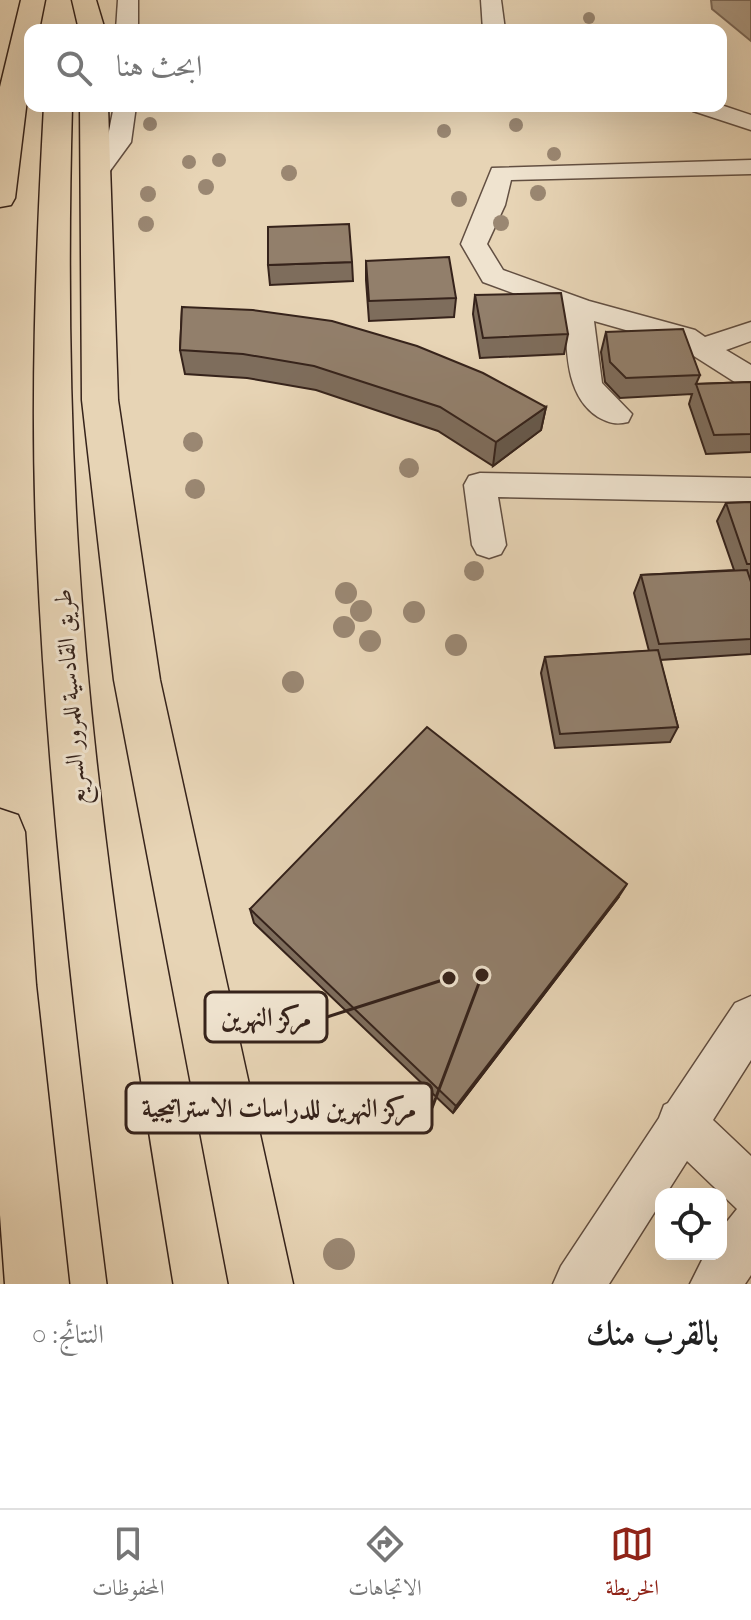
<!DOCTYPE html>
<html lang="ar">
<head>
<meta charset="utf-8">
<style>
  :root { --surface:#fff; --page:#f6f6f6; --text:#222; --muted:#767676; --line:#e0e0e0; --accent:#8f2418 }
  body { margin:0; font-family:"IM FELL French Canon",Amiri,serif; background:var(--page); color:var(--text); direction:rtl }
  .controls { position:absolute; right:24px; bottom:24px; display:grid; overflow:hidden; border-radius:16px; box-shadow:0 8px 32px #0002 }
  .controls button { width:72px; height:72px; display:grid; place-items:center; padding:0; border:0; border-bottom:2px solid var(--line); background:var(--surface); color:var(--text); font:40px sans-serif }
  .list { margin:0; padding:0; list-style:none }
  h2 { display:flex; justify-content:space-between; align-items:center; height:104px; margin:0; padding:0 32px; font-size:34px }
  h2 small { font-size:26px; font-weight:400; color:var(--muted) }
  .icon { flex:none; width:44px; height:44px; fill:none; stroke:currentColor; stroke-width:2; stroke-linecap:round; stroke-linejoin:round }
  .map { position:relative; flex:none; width:751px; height:1284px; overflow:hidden; direction:ltr }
  .search { position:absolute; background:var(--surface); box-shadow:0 8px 32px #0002; left:24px; right:24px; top:24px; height:88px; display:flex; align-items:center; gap:20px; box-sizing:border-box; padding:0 28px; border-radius:16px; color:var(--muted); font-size:30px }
  .sheet { height:224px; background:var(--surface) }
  nav { display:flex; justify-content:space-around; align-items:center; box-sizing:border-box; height:112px; border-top:2px solid var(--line); background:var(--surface); font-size:22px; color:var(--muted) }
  nav a { display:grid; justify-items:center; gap:4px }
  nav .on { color:var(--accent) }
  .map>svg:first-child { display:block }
</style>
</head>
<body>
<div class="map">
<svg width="751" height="1284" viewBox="0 0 751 1284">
  <rect width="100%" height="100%" fill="#e7d4b5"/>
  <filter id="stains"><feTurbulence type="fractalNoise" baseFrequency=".0025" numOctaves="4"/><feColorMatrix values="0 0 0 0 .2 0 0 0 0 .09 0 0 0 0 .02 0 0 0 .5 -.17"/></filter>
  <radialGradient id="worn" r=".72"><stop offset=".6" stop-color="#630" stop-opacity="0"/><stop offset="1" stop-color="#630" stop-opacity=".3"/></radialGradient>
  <!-- water -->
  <path fill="#ab9881" stroke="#7c6958" stroke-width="2" d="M711,0H751V41L712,9Z"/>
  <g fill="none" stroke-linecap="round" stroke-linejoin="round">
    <defs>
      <g id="minor">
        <path d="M118,0H138V30H116Z"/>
        <path d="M481,0H501L505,30H483Z"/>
        <path d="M721,105L751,115V130L693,111L690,106Z"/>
        <path d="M114,106H136L131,142L104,179H86L83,174L107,141Z"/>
        <path d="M751,160V174L511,180L505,205L487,244L503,270L589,301L695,330L705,337L751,322V341L726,350L751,365V389L741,386L675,344L594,321L602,383L632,414L628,422C616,425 609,423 598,417C564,395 567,347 565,312L483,282L461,244L492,168Z"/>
        <path d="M480,473L751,478V502L498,497L506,545L501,554L489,558L477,554L472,545L464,485L469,476Z"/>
        <path d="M751,996V1060L713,1120L751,1156V1275L745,1284H690L705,1254H721V1229L737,1209L687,1161L666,1194H661V1202L609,1284H553L561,1266L659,1118L664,1105L668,1103L735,1003Z"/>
      </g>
      <g id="highway">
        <path d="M21,0H45L39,30H30V75L15,198L11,205L0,207V87Z"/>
        <path d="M72,0H96L105,30H79Z"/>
        <path d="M44,106H72C68,253 69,400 78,547C93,794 132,1040 172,1284H108C77,1041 48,797 37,552C30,403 36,255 44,106Z"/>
        <path d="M80,106H108L118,400L160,680L293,1284H229L114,680L82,400Z"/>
        <path d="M0,809L18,815L25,832L36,985L69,1284H5L0,1215Z"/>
      </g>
    </defs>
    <!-- minor casing -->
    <use href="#minor" stroke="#624f42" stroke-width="3"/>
    <!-- highway casing -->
    <use href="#highway" stroke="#36231b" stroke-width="3"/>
    <!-- minor -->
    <use href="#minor" fill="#efe3cf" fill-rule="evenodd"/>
    <!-- highway -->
    <use href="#highway" fill="#e7d4b5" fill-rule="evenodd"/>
  </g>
  <!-- trees -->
  <g fill="#9a8772">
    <circle cx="589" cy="18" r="6"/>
    <circle cx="150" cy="124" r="7"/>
    <circle cx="516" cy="125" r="7"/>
    <circle cx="444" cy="131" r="7"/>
    <circle cx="554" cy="154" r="7"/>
    <circle cx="219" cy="160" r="7"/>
    <circle cx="189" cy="162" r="7"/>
    <circle cx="289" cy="173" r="8"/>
    <circle cx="206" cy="187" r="8"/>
    <circle cx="538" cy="193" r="8"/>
    <circle cx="148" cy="194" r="8"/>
    <circle cx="459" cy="199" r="8"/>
    <circle cx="501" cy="223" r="8"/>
    <circle cx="146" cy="224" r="8"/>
    <circle cx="193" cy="442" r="10"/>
    <circle cx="409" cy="468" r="10"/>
    <circle cx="195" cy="489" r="10"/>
    <circle cx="474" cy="571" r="10"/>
    <circle cx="346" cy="593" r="11"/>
    <circle cx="361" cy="611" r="11"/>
    <circle cx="414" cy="612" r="11"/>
    <circle cx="344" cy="627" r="11"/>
    <circle cx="370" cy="641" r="11"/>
    <circle cx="456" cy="645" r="11"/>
    <circle cx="293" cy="682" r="11"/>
    <circle cx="339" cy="1254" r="16"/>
  </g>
  <!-- wall -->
  <g fill="#7e6d5c" stroke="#36231b" stroke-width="2">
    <path d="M366,261L456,298L454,317L369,321L366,280Z"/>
    <path d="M352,262L353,281L270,285L268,265Z"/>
    <path d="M475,295L568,334L564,354L480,358L473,314Z"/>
    <path d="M182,307L546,407L541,430L493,466L438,431L316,390L247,378L185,374L180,350Z"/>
    <path d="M606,332L700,375L696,384L751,382V452L706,454L689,404L692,394L620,398L605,382L601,352Z"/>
    <path d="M751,502V654L660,660L678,727L670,742L555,748L541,673L545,657L649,651L634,593L641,575L734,570L717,521L726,503Z"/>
    <path d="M618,898L453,1113L254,923L250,909Z"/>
  </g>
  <!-- shaded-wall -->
  <g fill="#66594b" stroke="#36231b" stroke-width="2">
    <path d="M546,407L541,430L493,466L496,442Z"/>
    <path d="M627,884L618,898L453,1113L456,1106Z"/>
  </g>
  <!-- building -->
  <g fill="#927f6b" stroke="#36231b" stroke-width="2">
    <path d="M349,224L352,262L268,265V227Z"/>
    <path d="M449,257L456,298L369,301L366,261Z"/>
    <path d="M561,293L568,334L483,338L475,295Z"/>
    <path d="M182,307L253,310L332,321L417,346L483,373L546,407L496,442L440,407L314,366L243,354L180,350Z"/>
    <path d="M683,329L700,375L626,378L610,362L606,332Z"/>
    <path d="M751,382V434L714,435L696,384Z"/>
    <path d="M751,502V564H747L726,503Z"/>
    <path d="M747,570L751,582V639L659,644L641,575Z"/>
    <path d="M658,650L678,727L560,734L545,657Z"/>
    <path d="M427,727L627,884L456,1106L250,909Z"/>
  </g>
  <g text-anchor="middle" stroke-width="6" stroke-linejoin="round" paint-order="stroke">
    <!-- street labels -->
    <g font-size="24" fill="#36231b" stroke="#efe3cf">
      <text transform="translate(70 697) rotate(-94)" y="8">طريق القادسية للمرور السريع</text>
    </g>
  </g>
  <!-- callouts -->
  <path fill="none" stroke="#36231b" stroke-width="3" d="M449 978L327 1017M482 975L432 1108"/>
  <g fill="#36231b" stroke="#efe3cf" stroke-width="3">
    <circle cx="449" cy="978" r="8"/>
    <circle cx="482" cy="975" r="8"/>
  </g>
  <g fill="#efe3cf" stroke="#36231b" stroke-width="3">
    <rect x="205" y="992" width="122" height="50" rx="8"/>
    <rect x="126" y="1083" width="306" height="50" rx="8"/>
  </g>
  <g font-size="26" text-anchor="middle" font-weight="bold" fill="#36231b">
    <text x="266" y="1026">مركز النهرين</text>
    <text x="279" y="1117">مركز النهرين للدراسات الاستراتيجية</text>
  </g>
  <rect width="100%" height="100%" filter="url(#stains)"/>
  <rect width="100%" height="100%" fill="url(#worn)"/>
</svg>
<div class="controls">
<button><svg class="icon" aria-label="locate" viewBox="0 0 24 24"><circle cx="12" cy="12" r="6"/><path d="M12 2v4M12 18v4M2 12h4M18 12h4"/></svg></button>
</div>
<div class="search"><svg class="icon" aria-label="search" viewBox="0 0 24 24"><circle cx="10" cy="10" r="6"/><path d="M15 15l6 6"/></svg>ابحث هنا</div>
</div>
<section class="sheet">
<h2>بالقرب منك<small>النتائج: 0</small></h2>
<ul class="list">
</ul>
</section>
<nav>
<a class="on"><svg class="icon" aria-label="map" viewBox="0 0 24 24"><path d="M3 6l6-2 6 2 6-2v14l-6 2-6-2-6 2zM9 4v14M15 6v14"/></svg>الخريطة</a>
<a><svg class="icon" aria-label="directions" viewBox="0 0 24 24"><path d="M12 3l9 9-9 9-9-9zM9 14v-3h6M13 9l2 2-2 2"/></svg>الاتجاهات</a>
<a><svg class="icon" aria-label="saved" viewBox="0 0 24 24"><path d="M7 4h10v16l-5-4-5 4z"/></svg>المحفوظات</a>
</nav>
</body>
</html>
